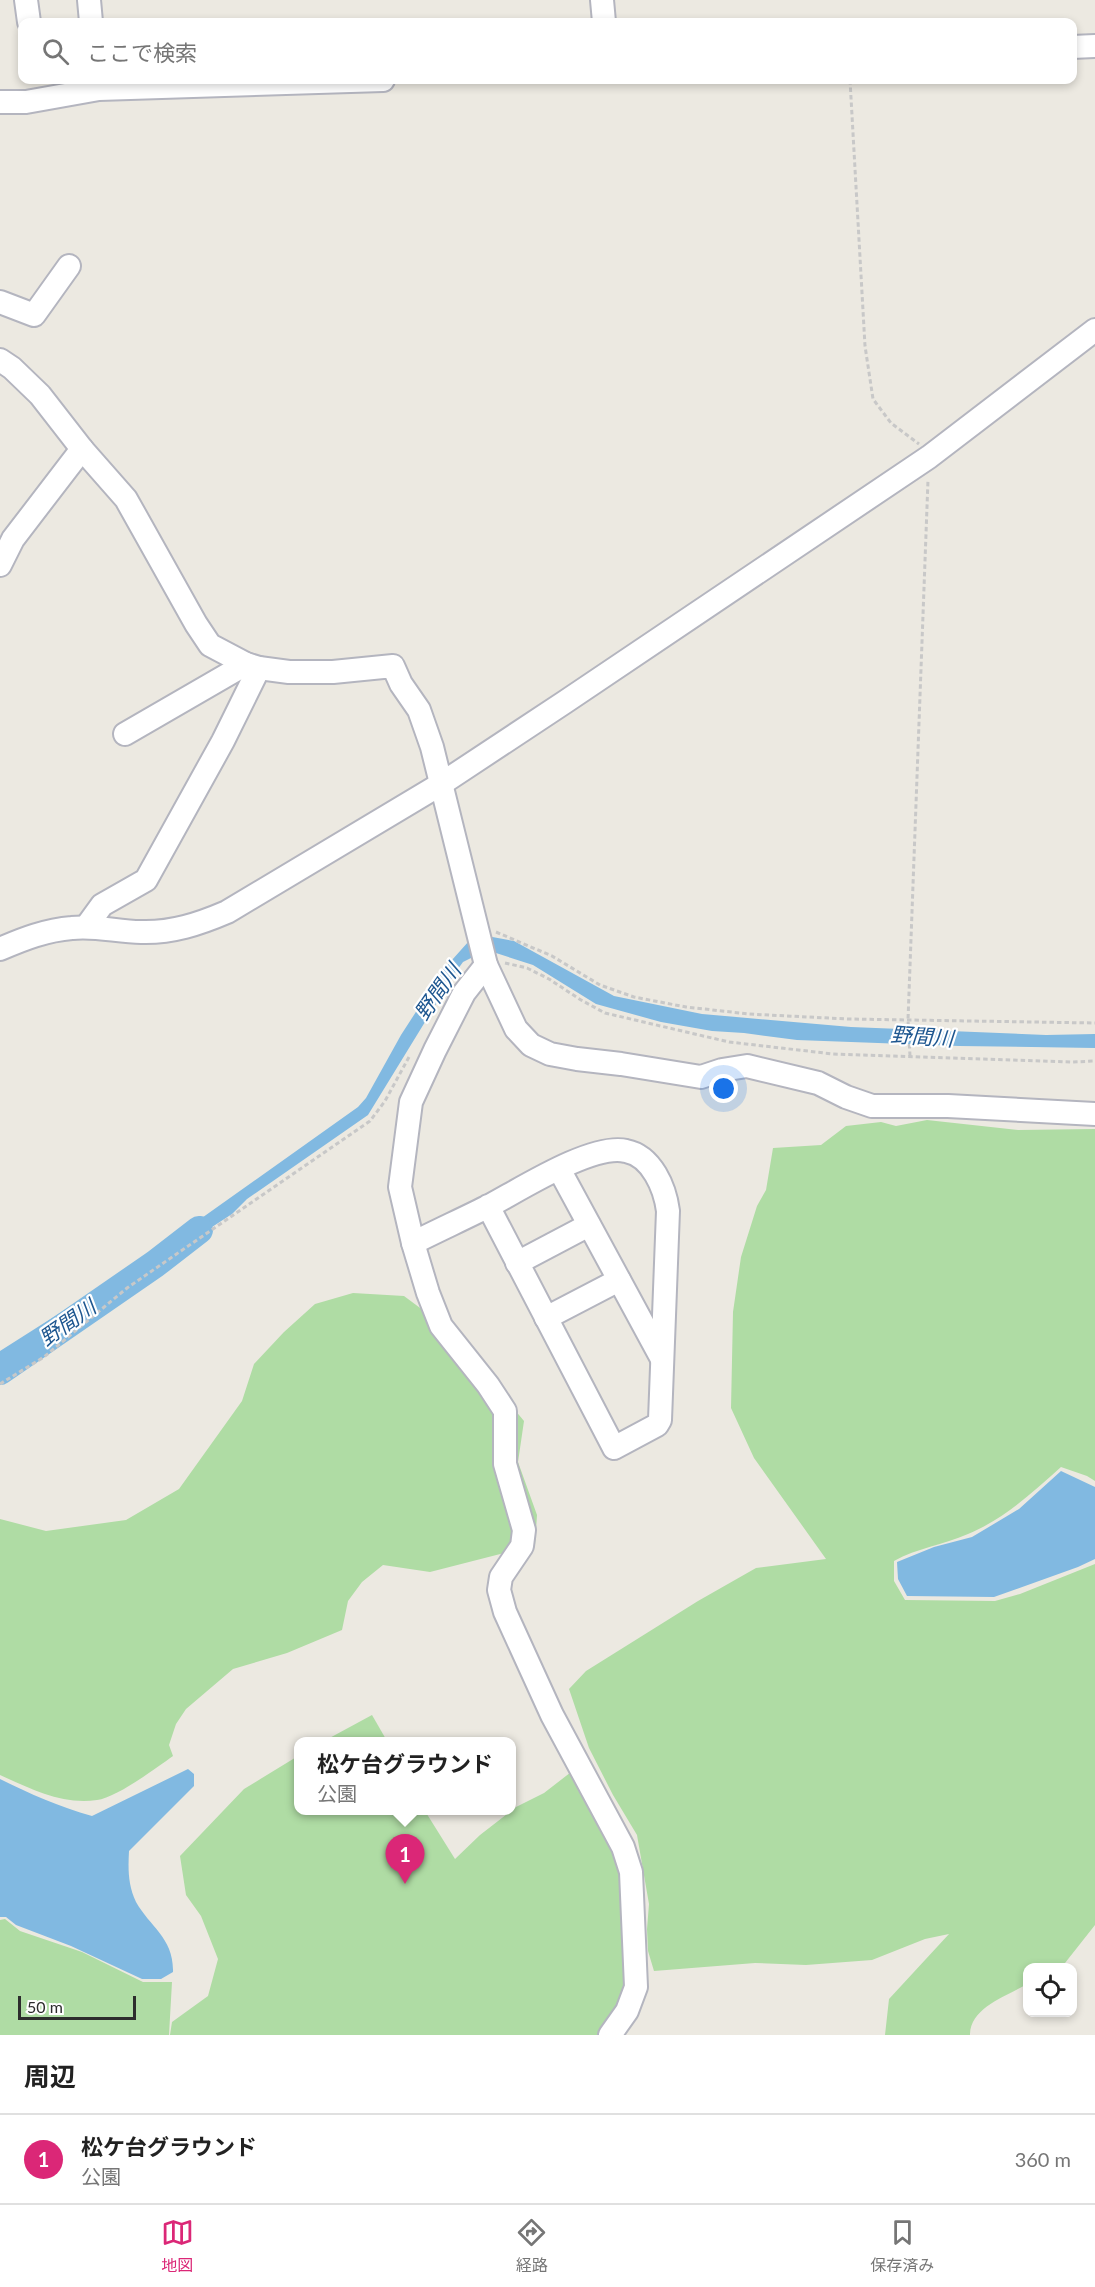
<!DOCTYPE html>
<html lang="ja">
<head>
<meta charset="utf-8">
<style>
  :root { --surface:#fff; --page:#f6f6f6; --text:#222; --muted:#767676; --line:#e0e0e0; --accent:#db2777 }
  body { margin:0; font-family:Lato,"Noto Sans JP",sans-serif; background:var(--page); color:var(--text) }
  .controls { position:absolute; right:18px; bottom:18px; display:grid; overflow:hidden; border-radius:12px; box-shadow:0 3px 9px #0003 }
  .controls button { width:54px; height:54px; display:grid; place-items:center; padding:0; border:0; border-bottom:2px solid var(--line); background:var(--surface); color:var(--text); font:30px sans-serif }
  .scale { position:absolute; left:18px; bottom:15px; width:118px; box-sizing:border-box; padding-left:6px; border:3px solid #2d2d2d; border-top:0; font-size:16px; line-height:21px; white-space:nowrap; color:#2d2d2d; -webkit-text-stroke:4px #fff; paint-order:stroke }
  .you { position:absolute; left:724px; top:1089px; width:21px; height:21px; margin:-15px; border:4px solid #fff; border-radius:50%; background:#1a73e8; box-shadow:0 0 0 9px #1a73e833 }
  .badge { display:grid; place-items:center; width:39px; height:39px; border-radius:50%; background:var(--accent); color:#fff; font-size:20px; font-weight:700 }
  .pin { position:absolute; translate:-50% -50px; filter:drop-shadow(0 2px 3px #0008) }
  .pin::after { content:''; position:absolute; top:32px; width:21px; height:18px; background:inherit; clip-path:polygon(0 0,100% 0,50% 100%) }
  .popup { position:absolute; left:294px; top:1737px; width:222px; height:78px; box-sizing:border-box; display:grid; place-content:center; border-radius:12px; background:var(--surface); filter:drop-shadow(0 2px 4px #0005); font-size:20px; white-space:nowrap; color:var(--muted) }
  .popup b { font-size:22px; color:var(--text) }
  .popup::after { content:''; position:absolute; left:50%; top:100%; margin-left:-12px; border:12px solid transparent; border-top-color:var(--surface) }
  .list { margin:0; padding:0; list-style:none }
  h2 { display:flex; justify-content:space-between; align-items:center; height:78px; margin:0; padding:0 24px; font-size:26px }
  h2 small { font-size:20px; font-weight:400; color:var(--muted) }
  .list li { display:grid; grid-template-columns:39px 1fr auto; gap:18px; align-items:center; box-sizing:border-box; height:90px; padding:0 24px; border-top:2px solid var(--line) }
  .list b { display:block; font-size:22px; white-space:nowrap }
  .list p { margin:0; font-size:20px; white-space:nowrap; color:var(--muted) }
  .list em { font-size:20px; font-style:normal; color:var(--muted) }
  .icon { flex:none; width:33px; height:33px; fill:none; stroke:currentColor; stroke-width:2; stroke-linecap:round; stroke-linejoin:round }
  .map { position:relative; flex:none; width:1095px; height:2035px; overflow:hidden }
  .search { position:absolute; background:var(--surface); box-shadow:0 3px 9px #0003; left:18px; right:18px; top:18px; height:66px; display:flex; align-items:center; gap:15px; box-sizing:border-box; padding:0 21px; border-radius:12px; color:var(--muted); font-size:22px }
  .sheet { height:168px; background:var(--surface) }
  nav { display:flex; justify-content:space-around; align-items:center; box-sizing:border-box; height:84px; border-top:2px solid var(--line); background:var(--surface); font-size:16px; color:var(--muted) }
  nav a { display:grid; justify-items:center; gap:3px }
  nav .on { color:var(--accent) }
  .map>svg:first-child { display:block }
</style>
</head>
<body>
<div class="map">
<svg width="1095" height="2035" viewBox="0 0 1095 2035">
  <rect width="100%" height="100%" fill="#ece9e1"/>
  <!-- green -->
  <g fill="#afdca4">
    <path d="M927,1120L1018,1130L1095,1129V1481L1087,1476L1061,1467C1032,1493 1004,1519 968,1534C943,1545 917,1548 894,1561V1581L905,1600L995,1601L1020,1594L1095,1564V1925L1065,1963L1057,1967L1028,1968L1027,1984C1008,1996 970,2007 970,2035H885L889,1999L949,1934L925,1939L872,1960L806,1965L755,1963L654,1971L648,1951L647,1929L649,1904L637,1835L613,1795L589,1748L569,1689L586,1671L698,1601L756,1568L826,1559L754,1458L731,1408L733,1312L741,1257L757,1206L766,1190L773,1148L821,1145L846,1126L881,1122L896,1126Z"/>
    <path d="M353,1293L404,1296L447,1328L524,1421L518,1462L537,1515L535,1545L430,1572L383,1565L362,1582L348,1601L342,1630L287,1653L233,1669L186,1709L176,1724L169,1745L173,1756C156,1768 116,1798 97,1800C62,1805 31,1789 0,1775V1519L46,1531L126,1520L179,1489L242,1401L254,1364L284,1332L315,1304Z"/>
    <path d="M372,1715L387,1741H324Z"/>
    <path d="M298,1756V1810L425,1811L455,1859L480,1835L516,1807L544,1793L575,1769L625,1874L630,1988L603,2035H170L172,2022L208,1996L218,1959L201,1916L186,1895L180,1856L244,1789Z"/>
    <path d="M5,1919L20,1931L82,1952L143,1982H172L169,2035H0V1920Z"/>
  </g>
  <!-- water -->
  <g fill="#81b9e1">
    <path d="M487,936L514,941L614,996L702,1014L851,1027L1046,1035L1095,1034V1048L959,1046L797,1040L744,1033L712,1031L661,1022L596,1004L533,965L496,953L473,957L463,962L455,973L368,1115L247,1199L232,1214L0,1365V1351L137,1264L358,1107L366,1098L401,1035L443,970L469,941Z"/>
    <path d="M1061,1471L1095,1487V1559L1078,1567L994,1597L907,1596L898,1579L897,1562L934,1547L972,1537L1019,1509Z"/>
    <path d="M188,1769L194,1774V1786L129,1851C128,1869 128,1885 136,1902C150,1927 174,1938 173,1972L161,1979H142L71,1946L16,1925L6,1917H0V1779C30,1794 60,1807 92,1816Z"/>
  </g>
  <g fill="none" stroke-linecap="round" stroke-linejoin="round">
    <!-- river -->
    <path stroke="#81b9e1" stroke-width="28" d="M0,1371L155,1264L199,1230"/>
    <defs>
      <g id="minor">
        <path d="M26,0L29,22"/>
        <path d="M89,0L91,22"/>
        <path d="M602,0L604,22"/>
        <path d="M1072,47L1095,46"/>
        <path d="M0,102H26L99,89L383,80"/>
        <path d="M0,302L34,315L69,266"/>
        <path d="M0,360L12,368L40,395L82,449L126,499L196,624L210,645L246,664L259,668L289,672H333L393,666L401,684L419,710L432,747L486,965L516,1029L531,1045L550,1054L577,1059L621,1064L701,1077L722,1070L747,1066L818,1083L846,1097L872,1106H948L1095,1114"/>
        <path d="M0,565L13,539L82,449"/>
        <path d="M125,734L246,664"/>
        <path d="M86,927L102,905L146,880L223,741L259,668"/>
        <path d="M0,949C23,939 46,930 72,928C95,925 118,932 141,932C172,933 199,924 227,912L441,784L565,702L929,457L1095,330"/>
        <path d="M486,965L464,993L435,1050L411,1102L400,1187L413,1243L428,1293L441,1326L488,1385L505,1411V1464L524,1530L522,1546L501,1577L499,1590L505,1612L552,1715L623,1847L631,1872L636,1987L627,2011L610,2035"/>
        <path d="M559,1169L662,1359"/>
        <path d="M413,1243C439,1230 465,1218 491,1205C521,1189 593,1143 626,1151C652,1156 665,1188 668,1211L660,1420L657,1425L614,1448L488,1206"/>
        <path d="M517,1263L589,1225"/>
        <path d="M546,1318L619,1280"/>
      </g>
    </defs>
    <!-- minor casing -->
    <use href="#minor" stroke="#b4b5bf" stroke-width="26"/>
    <!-- path -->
    <g stroke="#c8c8c8" stroke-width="3" stroke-dasharray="4.5 3" stroke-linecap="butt">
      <path d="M850,80L865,346L873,399L891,423L919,444"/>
      <path d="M496,932L552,956L600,985L634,997L686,1007L749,1014L847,1019L1095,1023"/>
      <path d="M505,963L527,968L549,979L581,1000L605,1013L729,1042L833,1054L1073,1062L1095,1061"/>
      <path d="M910,1056L908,1020L928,480"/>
      <path d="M0,1384L44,1357L127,1288L370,1121L385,1101L409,1057"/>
    </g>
    <!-- minor -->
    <use href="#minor" stroke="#fff" stroke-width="22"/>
  </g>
  <g text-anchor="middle" stroke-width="4.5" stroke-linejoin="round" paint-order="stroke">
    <!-- water labels -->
    <g font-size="21" font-style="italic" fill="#1e5790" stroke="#fff">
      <text transform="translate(438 992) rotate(-55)" y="7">野間川</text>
      <text transform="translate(922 1037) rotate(4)" y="7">野間川</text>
      <text transform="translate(68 1323) rotate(-35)" y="7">野間川</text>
    </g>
  </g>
</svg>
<div class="controls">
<button><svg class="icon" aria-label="locate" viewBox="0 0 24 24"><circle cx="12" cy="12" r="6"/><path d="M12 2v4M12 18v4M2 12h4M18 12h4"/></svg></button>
</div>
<div class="scale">50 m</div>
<div class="you"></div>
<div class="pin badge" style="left:405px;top:1884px">1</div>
<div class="popup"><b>松ケ台グラウンド</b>公園</div>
<div class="search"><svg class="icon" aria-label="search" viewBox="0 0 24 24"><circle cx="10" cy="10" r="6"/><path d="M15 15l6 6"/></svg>ここで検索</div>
</div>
<section class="sheet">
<h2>周辺<small></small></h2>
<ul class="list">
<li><span class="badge">1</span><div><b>松ケ台グラウンド</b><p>公園</p></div><em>360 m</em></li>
</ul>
</section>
<nav>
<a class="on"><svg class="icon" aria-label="map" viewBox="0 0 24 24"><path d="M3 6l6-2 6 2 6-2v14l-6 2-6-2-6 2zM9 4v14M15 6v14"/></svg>地図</a>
<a><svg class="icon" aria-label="directions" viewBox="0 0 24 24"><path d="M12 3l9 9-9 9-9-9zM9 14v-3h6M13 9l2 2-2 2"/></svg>経路</a>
<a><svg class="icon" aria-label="saved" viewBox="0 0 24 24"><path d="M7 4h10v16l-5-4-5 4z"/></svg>保存済み</a>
</nav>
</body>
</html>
